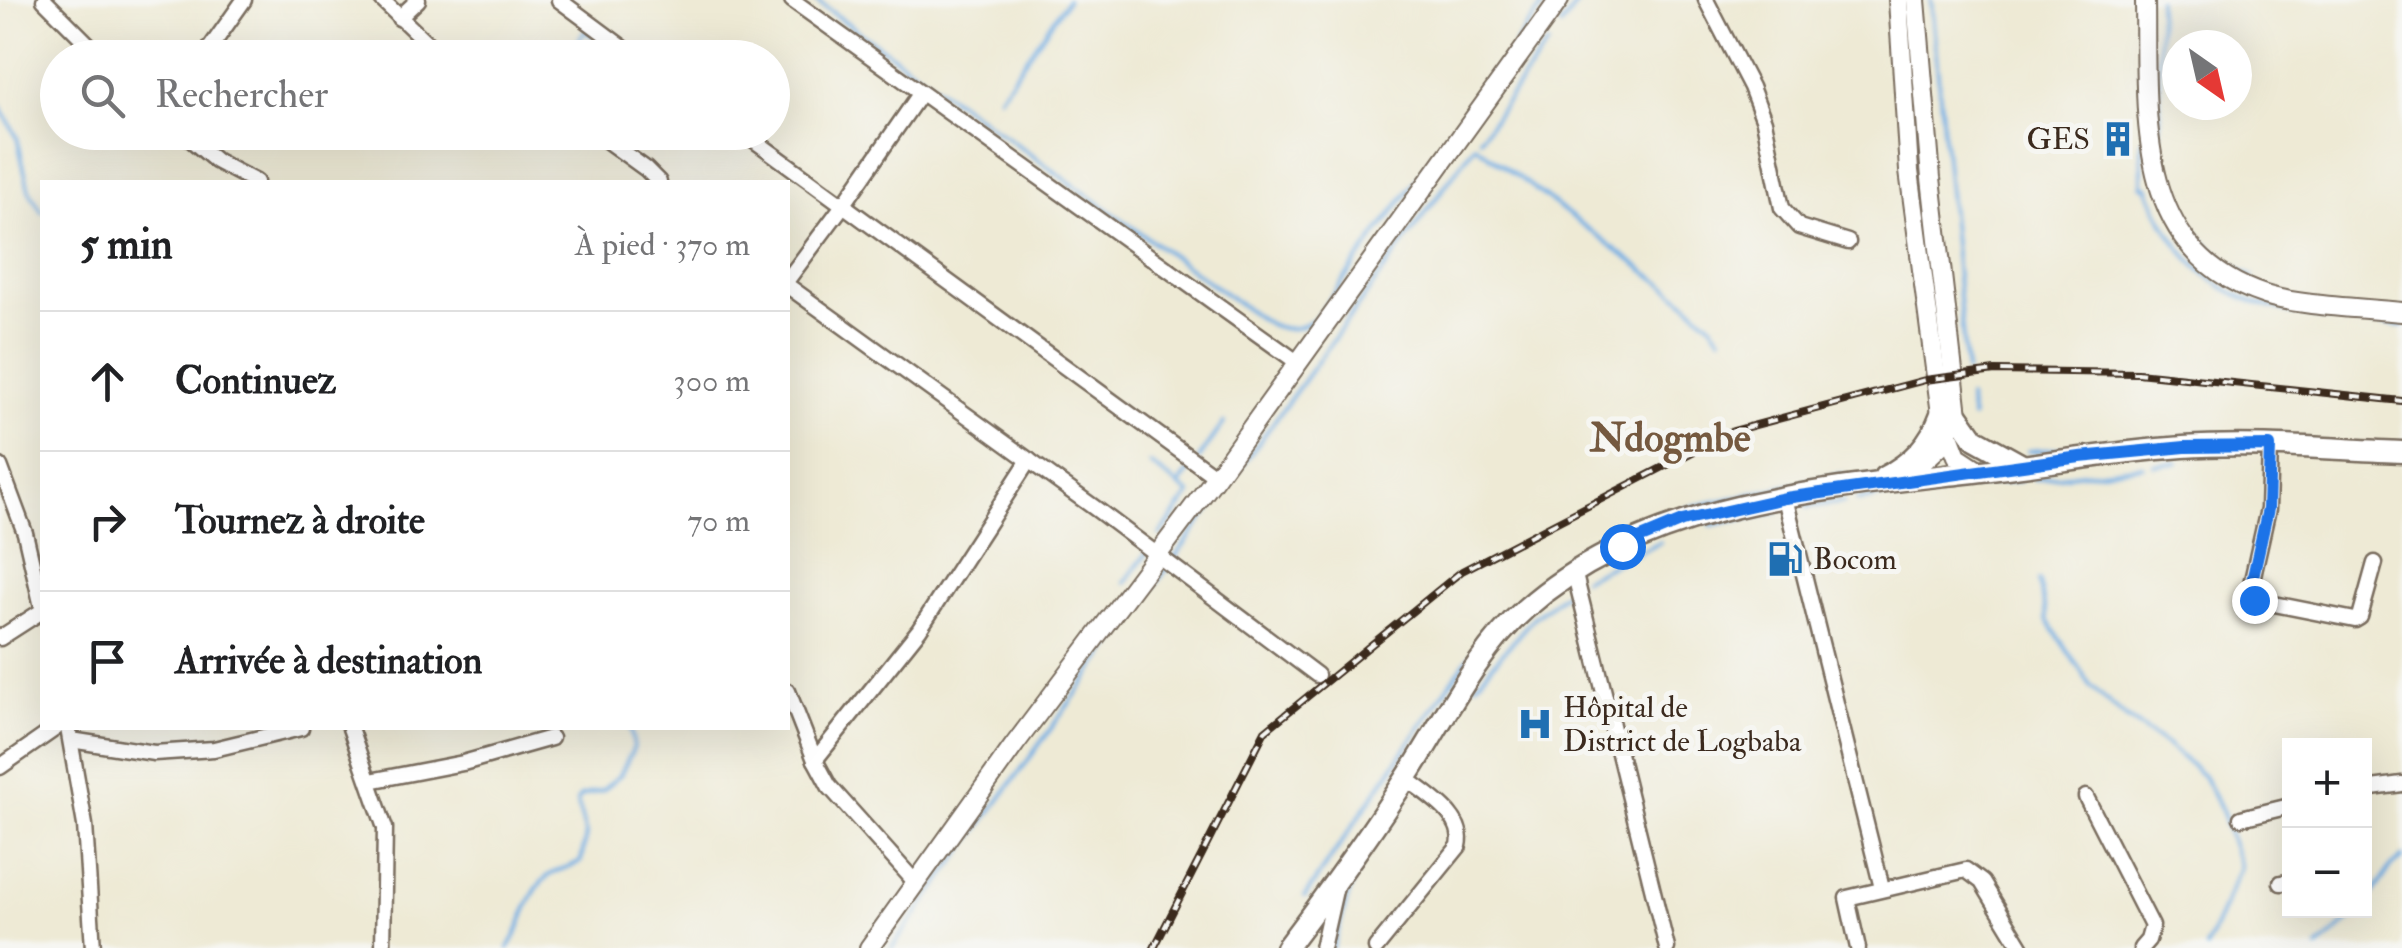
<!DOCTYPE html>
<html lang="fr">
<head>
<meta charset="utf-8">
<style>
  :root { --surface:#fff; --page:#f2f2f2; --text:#202124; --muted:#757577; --line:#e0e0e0 }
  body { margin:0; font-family:"IM FELL Double Pica",serif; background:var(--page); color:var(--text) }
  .controls { position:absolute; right:30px; bottom:30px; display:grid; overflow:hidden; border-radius:0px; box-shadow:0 10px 40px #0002 }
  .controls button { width:90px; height:90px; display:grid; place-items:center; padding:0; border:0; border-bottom:2px solid var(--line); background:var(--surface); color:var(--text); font:50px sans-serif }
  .compass { position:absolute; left:2162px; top:30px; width:90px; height:90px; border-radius:50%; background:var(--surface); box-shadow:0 10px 40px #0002; rotate:146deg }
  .stop { position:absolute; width:30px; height:30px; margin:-22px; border:8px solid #1a73e8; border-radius:50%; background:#fff }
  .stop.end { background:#1a73e8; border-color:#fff; box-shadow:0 2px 10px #0008 }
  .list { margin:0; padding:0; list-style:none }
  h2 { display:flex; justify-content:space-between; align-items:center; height:130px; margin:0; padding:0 40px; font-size:42px }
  h2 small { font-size:32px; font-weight:400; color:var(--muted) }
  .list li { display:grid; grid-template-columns:65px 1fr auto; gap:30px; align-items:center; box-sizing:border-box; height:140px; padding:0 40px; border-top:2px solid var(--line) }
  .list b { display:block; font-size:38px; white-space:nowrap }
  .list em { font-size:32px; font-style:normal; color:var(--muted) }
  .icon { flex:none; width:55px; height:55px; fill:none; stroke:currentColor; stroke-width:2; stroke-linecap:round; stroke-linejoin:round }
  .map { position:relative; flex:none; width:2402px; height:948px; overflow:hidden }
  .search { position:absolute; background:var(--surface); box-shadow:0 10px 40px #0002; left:40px; top:40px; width:750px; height:110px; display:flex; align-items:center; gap:25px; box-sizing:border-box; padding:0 35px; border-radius:55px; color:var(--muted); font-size:38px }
  .panel { position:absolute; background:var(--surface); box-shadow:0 10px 40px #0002; left:40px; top:180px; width:750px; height:550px; border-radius:0px }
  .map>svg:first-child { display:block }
</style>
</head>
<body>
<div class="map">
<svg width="2402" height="948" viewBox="0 0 2402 948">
  <rect width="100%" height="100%" fill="#f6f6f2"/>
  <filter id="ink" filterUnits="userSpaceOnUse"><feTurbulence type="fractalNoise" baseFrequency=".01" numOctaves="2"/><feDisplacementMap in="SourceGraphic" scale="20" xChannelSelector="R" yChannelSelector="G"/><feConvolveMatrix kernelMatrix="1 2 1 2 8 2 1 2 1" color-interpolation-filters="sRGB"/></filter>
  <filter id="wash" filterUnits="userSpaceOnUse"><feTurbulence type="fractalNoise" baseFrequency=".0048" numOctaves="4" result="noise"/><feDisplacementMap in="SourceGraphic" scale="40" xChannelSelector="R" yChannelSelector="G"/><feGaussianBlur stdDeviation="2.25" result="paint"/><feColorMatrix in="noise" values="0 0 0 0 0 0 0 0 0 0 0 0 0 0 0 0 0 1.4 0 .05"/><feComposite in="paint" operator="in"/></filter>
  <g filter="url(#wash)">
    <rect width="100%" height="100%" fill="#eeead5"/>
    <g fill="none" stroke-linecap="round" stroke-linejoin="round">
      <!-- stream -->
      <g stroke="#72afe4" stroke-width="4">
        <path d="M815,0L1262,320C1282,332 1299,332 1317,317L1433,157"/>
        <path d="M1534,0L1535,1"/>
        <path d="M1931,0L1966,372"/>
        <path d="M2158,0L2160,134"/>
        <path d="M1561,26L1580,0"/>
        <path d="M1515,44L1547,0"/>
        <path d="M566,58L585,31L622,58"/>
        <path d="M999,97L1067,0"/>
        <path d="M0,106L17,137L29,190L42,212"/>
        <path d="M1459,121L1500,65"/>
        <path d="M1447,138L1456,126"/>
        <path d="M1480,138L1548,44"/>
        <path d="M2142,140V186H2147C2196,315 2283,314 2402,326"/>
        <path d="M2171,191C2187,230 2216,259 2253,277"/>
        <path d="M1968,398L1972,418"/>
        <path d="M2028,451L2074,448"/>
        <path d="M1199,458L1224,423"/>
        <path d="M1150,464L1190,494L1160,535"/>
        <path d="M2154,465L2178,463"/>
        <path d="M2034,479L2143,466"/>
        <path d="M1178,486L1194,465"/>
        <path d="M1975,486L2021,480"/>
        <path d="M1949,489L1973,486"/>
        <path d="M1879,497L1910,494"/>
        <path d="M1857,500L1875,498"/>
        <path d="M1807,507L1844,502"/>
        <path d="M1711,525L1777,512"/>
        <path d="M1628,533L1691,507L1843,474"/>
        <path d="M1174,559L1475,145L1680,297L1710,323L1721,337"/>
        <path d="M1583,579L1660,542"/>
        <path d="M2039,581L2047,620L2091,686L2126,718L2167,745L2203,776L2221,810L2240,867L2206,948"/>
        <path d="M1125,583L1146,554"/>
        <path d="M1511,608L1564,564L1606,544"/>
        <path d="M1476,684L1533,618L1575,585"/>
        <path d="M1305,896L1464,663L1498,623"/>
        <path d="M2364,906L2391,867L2402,857"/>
        <path d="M508,948C525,927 524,898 546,878C557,868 570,868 581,861L586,835L577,801L581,796L603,790L620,775L634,747L630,728"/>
        <path d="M892,948L1168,567"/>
        <path d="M1333,948L1352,883L1364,858"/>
        <path d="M2318,948L2361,910"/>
      </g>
    </g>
  </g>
  <g filter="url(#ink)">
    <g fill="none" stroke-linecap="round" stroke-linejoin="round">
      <defs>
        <g id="minor">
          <path d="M44,0L102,58"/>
          <path d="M382,0L430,46L451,58"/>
          <path d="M559,0L637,58"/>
          <path d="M792,0L1297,362"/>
          <path d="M1706,0L1751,87L1764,121L1782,208L1799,227L1848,242"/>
          <path d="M399,18L418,0"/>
          <path d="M203,58L244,0"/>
          <path d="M182,132L216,161L256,182"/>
          <path d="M595,132L646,169L659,182"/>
          <path d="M743,132L1216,477"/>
          <path d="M788,279L844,204L920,94"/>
          <path d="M788,286L1099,511L1317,675"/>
          <path d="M2270,446L2268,509L2250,589L2254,600L2355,620L2360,617L2375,563"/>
          <path d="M0,466L25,533L42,607"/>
          <path d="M1785,498L1882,888"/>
          <path d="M1574,571L1667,948"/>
          <path d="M0,638L42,611"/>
          <path d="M788,691L815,760L829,786L916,883"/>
          <path d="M68,728L85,825L93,948"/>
          <path d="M350,728L385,828L383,948"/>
          <path d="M71,740L154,753L214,749L301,728"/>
          <path d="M815,760L919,630L1029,460"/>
          <path d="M0,767L56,728"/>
          <path d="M370,781L463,763L551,738"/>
          <path d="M2364,789L2402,784"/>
          <path d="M2086,797L2152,926L2148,940L2141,948"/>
          <path d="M2241,818L2290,806"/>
          <path d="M2281,883L2290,882"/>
          <path d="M1322,948L1336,886"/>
          <path d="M1376,948L1459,846C1466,816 1428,796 1406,778"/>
          <path d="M1858,948L1847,898L1966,870L1982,882L2022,948"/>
        </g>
        <g id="tertiary">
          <path d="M1898,0L1909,171L1941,414L1957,456L1980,471"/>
          <path d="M2145,0C2147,113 2132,251 2265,295C2298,306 2365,308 2402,312"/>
          <path d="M1904,480L1940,446L1958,415L1931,178L1916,0"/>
        </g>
        <path id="secondary" d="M869,948L1015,744L1216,477L1559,0"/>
        <g id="primary">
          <path d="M1958,415L1975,439L2022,465"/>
          <path d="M1884,477C1912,463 1930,444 1941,414"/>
          <path d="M1286,948C1330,890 1373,830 1412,769C1447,714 1477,652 1525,609C1643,504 1815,490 1965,473C2038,465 2110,452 2183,447C2256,442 2329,449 2402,452"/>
        </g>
      </defs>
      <!-- minor casing -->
      <use href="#minor" stroke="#7a6d5e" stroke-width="19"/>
      <!-- tertiary casing -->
      <use href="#tertiary" stroke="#7a6d5e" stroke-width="22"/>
      <!-- secondary casing -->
      <use href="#secondary" stroke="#7a6d5e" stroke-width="22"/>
      <!-- primary casing -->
      <use href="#primary" stroke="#7a6d5e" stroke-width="25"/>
      <!-- minor -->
      <use href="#minor" stroke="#fff" stroke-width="14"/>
      <!-- tertiary -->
      <use href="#tertiary" stroke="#fff" stroke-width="18"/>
      <!-- secondary -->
      <use href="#secondary" stroke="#fff" stroke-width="18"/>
      <!-- primary -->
      <use href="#primary" stroke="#fff" stroke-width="20"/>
      <defs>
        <path id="rail" d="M1154,948L1265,731L1462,571L1733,431L1925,380L1995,371L2138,373L2402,401"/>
      </defs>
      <!-- rail casing -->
      <use href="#rail" stroke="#3b2a1e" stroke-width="8"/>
      <!-- rail -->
      <use href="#rail" stroke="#f6f6f2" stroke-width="4" stroke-dasharray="11" stroke-linecap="butt"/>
    </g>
  </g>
  <g fill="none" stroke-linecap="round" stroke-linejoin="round" filter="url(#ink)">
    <!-- route -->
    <path stroke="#1a73e8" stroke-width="12" d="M1622,546L1682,521L1785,498L2080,457L2185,447L2270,446L2268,509L2250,590L2254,600"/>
  </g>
  <!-- icons -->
  <defs>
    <symbol id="building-bare" viewBox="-9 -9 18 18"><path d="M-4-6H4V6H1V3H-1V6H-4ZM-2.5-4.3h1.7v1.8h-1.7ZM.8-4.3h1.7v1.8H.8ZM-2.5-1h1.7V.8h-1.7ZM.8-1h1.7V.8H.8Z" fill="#1f6fb2" stroke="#f6f6f2" stroke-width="2.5" paint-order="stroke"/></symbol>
    <symbol id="fuel-bare" viewBox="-9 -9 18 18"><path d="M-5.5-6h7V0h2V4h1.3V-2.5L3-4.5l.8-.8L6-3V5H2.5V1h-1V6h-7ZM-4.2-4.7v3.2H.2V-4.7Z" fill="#1f6fb2" stroke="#f6f6f2" stroke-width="2.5" paint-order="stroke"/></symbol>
    <symbol id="hospital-bare" viewBox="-9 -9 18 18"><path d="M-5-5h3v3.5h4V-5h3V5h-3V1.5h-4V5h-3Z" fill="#1f6fb2" stroke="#f6f6f2" stroke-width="2.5" paint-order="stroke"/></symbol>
  </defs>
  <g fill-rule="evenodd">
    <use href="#building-bare" x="2093" y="114" width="50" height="50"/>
    <use href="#fuel-bare" x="1760" y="534" width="50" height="50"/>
    <use href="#hospital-bare" x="1510" y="699" width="50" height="50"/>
  </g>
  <g text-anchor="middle" stroke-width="10" stroke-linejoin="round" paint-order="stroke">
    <!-- poi labels -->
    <g font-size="30" fill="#3b2a1e" stroke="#f6f6f2" text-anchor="start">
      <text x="2090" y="149" text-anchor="end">GES</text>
      <text x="1813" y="569">Bocom</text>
      <text x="1563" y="717">Hôpital de<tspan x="1563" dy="34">District de Logbaba</tspan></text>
    </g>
    <!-- district labels -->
    <g font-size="40" font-weight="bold" fill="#75593f" stroke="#f6f6f2">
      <text x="1670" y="451">Ndogmbe</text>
    </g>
  </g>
</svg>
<div class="controls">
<button>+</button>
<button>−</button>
</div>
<svg class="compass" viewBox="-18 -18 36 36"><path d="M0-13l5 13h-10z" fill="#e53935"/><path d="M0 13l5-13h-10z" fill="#757577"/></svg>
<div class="stop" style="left:1622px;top:546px"></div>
<div class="stop end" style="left:2254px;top:600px"></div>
<div class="search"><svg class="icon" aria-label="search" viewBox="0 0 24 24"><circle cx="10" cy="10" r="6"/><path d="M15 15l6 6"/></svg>Rechercher</div>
<section class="panel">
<h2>5 min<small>À pied · 370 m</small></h2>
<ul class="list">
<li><svg class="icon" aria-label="ahead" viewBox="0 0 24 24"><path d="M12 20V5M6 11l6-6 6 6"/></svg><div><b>Continuez</b></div><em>300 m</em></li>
<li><svg class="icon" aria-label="right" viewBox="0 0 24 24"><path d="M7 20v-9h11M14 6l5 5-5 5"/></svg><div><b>Tournez à droite</b></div><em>70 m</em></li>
<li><svg class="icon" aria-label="arrive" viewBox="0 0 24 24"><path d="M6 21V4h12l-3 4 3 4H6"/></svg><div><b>Arrivée à destination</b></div></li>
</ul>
</section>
</div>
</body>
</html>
